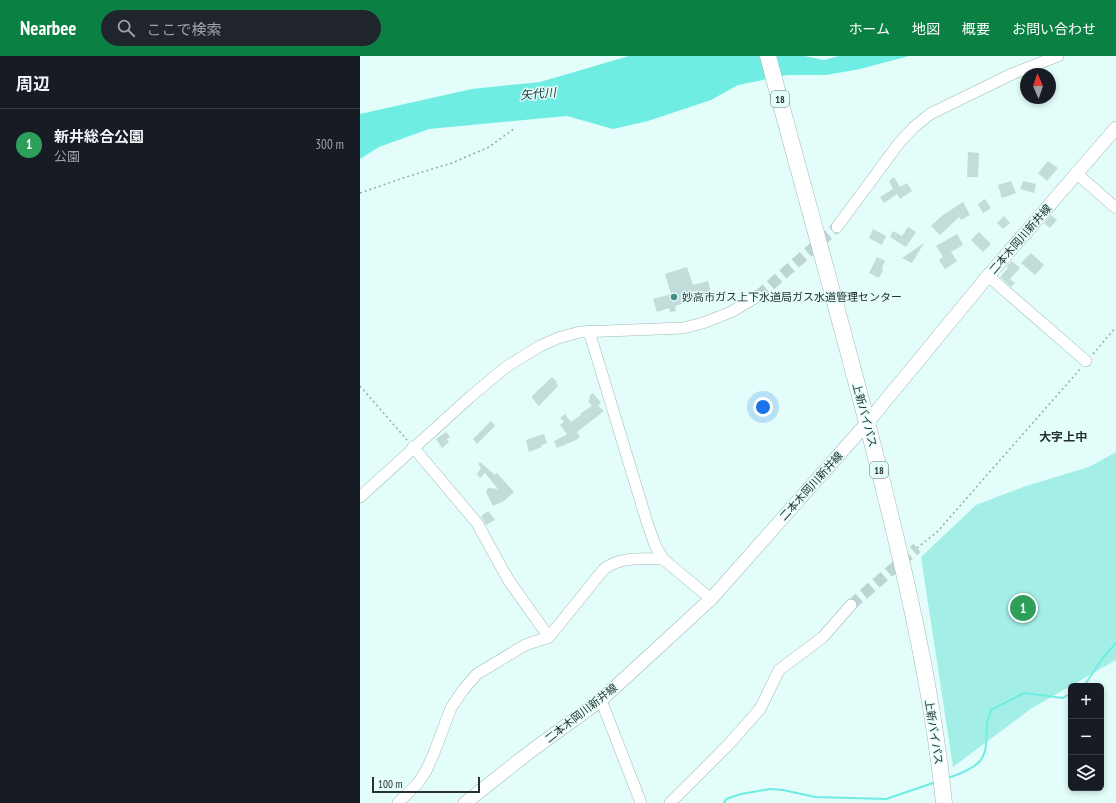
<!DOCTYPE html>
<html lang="ja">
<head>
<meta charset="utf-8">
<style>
  :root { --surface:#171b24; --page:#20242c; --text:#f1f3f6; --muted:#9ea1a6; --line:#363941; --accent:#0b8043 }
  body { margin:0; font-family:"PT Sans Narrow","Noto Sans JP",sans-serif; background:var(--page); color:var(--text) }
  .controls { position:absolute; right:12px; bottom:12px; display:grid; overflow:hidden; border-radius:6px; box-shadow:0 2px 6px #0003 }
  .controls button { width:36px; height:36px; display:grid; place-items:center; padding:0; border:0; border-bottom:1px solid var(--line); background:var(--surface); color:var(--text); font:20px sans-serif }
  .compass { position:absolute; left:660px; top:12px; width:36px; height:36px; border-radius:50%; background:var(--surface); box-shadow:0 2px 6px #0003; rotate:357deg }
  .scale { position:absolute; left:12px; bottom:10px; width:108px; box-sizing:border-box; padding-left:4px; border:2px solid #263130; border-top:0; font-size:11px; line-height:14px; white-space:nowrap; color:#263130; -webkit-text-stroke:3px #e2fdfa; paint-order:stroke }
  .you { position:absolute; left:403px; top:351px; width:14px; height:14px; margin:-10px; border:3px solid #fff; border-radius:50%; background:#1a73e8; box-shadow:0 0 0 6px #1a73e833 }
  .badge { display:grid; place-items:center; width:26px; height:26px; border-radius:50%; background:var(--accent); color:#fff; font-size:13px; font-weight:700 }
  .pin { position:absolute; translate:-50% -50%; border:2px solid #fff; box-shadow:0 1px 4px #0006 }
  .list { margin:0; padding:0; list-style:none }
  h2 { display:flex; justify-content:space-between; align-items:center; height:52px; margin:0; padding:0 16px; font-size:17px }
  h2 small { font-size:13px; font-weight:400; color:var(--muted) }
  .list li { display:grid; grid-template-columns:26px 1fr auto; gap:12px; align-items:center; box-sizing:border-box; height:72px; padding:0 16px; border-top:1px solid var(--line) }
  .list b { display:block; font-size:15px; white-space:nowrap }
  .list p { margin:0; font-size:13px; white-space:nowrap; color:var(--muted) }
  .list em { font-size:13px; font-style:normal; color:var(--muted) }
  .icon { flex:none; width:22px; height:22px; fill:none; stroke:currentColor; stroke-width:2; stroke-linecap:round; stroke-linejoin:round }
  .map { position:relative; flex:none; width:756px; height:747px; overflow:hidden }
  header { display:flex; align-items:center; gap:24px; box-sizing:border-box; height:56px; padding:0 20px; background:var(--accent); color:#fff }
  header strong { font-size:19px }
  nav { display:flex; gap:22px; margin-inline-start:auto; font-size:14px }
  .search { width:280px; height:36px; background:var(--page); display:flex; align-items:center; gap:10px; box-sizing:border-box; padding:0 14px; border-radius:22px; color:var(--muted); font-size:15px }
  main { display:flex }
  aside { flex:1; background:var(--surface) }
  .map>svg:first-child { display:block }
</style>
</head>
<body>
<header>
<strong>Nearbee</strong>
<div class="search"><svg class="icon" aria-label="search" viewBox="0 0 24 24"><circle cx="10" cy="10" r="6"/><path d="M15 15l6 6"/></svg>ここで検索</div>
<nav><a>ホーム</a><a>地図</a><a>概要</a><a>お問い合わせ</a></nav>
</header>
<main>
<aside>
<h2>周辺<small></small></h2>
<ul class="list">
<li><span class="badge" style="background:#2e9e5b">1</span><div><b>新井総合公園</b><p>公園</p></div><em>300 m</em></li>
</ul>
</aside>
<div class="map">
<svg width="756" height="747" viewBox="0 0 756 747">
  <rect width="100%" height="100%" fill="#e2fdfa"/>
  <!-- green -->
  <path fill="#a3efe8" d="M756,396V604L672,652L593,711L561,501L616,449L666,430L729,411Z"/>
  <!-- water -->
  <path fill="#6fede3" d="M269,0H444L464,4L479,0H549L500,13L466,19H427L378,29L351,44L288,65L253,73L207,60L69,73L19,91L0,103V58L112,33L180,26Z"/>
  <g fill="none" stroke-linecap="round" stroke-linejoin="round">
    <!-- stream -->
    <g stroke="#6fede3" stroke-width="2">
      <path d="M724,630L742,603L756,587"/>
      <path d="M588,722C597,719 613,713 620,705C628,695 626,680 627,669C627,664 630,658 631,654L664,637L703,642L711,637"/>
      <path d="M364,747L366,743L381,738L410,733L423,734L455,741L526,743L576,726"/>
    </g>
  </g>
  <!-- building -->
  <g fill="#c1dcd9">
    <path d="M608,96L619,97L618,121H607Z"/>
    <path d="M688,105L698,112L687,125L678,117Z"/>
    <path d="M534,121L540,131L547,127L552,135L540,143L537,138L524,147L520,141L533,133L529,125Z"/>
    <path d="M651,125L656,137L642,142L638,129Z"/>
    <path d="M663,125L676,128L674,137L660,133Z"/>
    <path d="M625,143L631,152L623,157L618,148Z"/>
    <path d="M603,146L610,159L601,164L599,161L580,179L571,170L583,159Z"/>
    <path d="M691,159L697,164L690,172L684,167Z"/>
    <path d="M644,160L650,167L643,173L637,167Z"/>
    <path d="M548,171L556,176L546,191L530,181L533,175L542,180Z"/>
    <path d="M513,173L526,180L522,189L509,182Z"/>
    <path d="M619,176L631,188L623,196L611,184Z"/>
    <path d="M597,178L603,189L591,196L597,205L585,213L579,204L583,201L576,190Z"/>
    <path d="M564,187L552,207L542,202Z"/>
    <path d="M671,197L684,209L675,219L661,207Z"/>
    <path d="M517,201L525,205L522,212L523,214L519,222L509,217Z"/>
    <path d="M652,205L660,212L650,223L655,227L651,231L640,221L648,212L646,211Z"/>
    <path d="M327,211L333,229L348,225L352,239L315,250L316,255L310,256L309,252L297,256L293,243L311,238L305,218Z"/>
    <path d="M192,321L197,326L196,327L198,330L179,350L172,342V340Z"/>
    <path d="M233,337L241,347L238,350L244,355L217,376L220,381L216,384L197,392L194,385L206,379L207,378L200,369L204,366L200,362L205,358L211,366L221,359L220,358L232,350L228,345L230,343L229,340Z"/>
    <path d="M131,365L135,370L117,388L113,383Z"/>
    <path d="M86,376L90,381L87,383L89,386L82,392L76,383Z"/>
    <path d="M184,378L187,387L181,389L182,391L169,396L166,384Z"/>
    <path d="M120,406L135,419L137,417L154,436L144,445L133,450L126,436L128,432L138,433L125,417L120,422L117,418L121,412L118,408Z"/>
    <path d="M128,455L135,464L126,469L121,460Z"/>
  </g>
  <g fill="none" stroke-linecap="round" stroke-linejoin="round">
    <!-- minor-tunnel -->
    <g stroke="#bcd4d2" stroke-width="11" stroke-dasharray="11 5.5" stroke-linecap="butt">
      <path d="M398,240L477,171"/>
      <path d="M491,549L557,492"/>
    </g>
    <defs>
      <g id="minor">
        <path d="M716,117L756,152"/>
        <path d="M477,171L539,87L554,71L570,58L652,18L698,0"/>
        <path d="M628,220L726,305"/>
        <path d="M229,275L287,466L295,489L303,503L351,543"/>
        <path d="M53,391L117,467L149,525L189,581"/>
        <path d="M0,441L110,341L146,311L180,290L198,282L220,276L323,272L343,267L371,256L398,240"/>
        <path d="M241,644L281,747"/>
        <path d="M38,747L58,727L66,715L74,697L91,652L103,634L117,618L165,589L189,581L244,513C261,500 283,503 303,503"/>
        <path d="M310,747L369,688L400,653L419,614L463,581L491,549"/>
      </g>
      <path id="major" d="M105,747L171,695L241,644L351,543L507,367L628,220L756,72"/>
      <path id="highway" d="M408,0C446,143 487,285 523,429C549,534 573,639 584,747"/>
    </defs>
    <!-- minor casing -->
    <use href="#minor" stroke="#9fb9b6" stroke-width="12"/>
    <!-- major casing -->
    <use href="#major" stroke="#9fb9b6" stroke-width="14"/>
    <!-- highway casing -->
    <use href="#highway" stroke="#9fb9b6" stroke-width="17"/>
    <!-- path -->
    <g stroke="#96aba8" stroke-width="1.5" stroke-dasharray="2 3" stroke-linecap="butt">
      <path d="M0,137L46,121L92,107L129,91L155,72"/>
      <path d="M733,298L756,271"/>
      <path d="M0,330L47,384"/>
      <path d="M557,492L577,476L721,312"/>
    </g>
    <!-- minor -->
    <use href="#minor" stroke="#fff" stroke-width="11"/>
    <!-- major -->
    <use href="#major" stroke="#fff" stroke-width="13"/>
    <!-- highway -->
    <use href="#highway" stroke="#fff" stroke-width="16"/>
  </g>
  <!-- markers -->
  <circle fill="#468d88" stroke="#e2fdfa" stroke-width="1.5" cx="314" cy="241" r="4"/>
  <g text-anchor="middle" stroke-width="3" stroke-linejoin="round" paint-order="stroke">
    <!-- shield labels -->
    <g fill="#e2fdfa" stroke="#5e6e6d" stroke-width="1">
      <rect x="411" y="35" width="18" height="16" rx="3"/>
      <rect x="510" y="406" width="18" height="16" rx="3"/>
    </g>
    <g font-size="10" font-weight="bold" fill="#263130">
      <text x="420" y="47">18</text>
      <text x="519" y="418">18</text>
    </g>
    <!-- street labels -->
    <g font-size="11" fill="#263130" stroke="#e2fdfa">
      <text transform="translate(660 183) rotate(-49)" y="4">二本木岡川新井線</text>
      <text transform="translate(505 359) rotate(75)" y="4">上新バイパス</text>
      <text transform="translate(451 430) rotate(-48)" y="4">二本木岡川新井線</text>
      <text transform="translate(221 657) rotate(-38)" y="4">二本木岡川新井線</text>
      <text transform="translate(574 676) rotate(81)" y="4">上新バイパス</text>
    </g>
    <!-- poi labels -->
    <g font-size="11" fill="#263130" stroke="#e2fdfa" text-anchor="start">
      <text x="322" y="245">妙高市ガス上下水道局ガス水道管理センター</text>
    </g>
    <!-- water labels -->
    <g font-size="12" font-style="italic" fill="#1d3331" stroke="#e2fdfa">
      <text transform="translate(178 38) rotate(-5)" y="4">矢代川</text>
    </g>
    <!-- neighbourhood labels -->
    <g font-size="12" font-weight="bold" fill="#263130" stroke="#e2fdfa">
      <text x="703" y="385">大字上中</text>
    </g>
  </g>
</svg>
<div class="controls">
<button>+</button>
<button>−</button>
<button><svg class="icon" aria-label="layers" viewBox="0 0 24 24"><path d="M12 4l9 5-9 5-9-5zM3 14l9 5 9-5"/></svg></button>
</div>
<svg class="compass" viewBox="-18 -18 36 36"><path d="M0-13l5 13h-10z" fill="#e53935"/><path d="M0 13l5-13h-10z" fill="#9ea1a6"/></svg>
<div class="scale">100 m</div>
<div class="you"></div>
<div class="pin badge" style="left:663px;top:552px;background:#2e9e5b">1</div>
</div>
</main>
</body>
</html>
